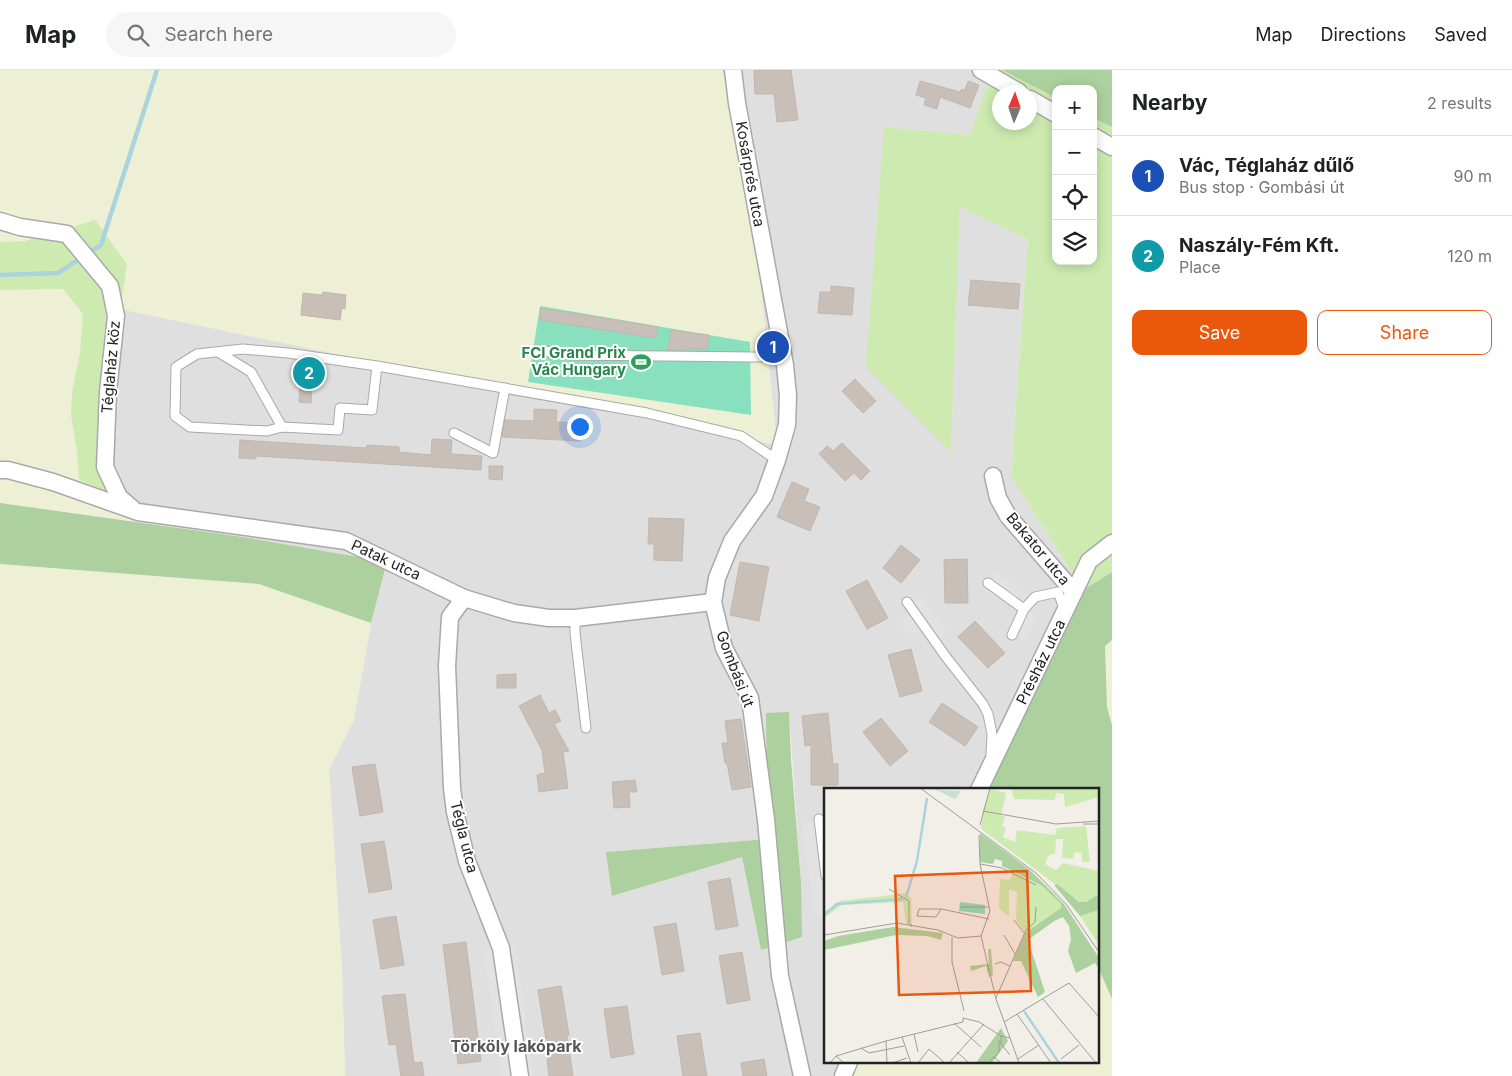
<!DOCTYPE html>
<html lang="en">
<head>
<meta charset="utf-8">
<style>
  :root { --surface:#fff; --page:#f6f6f6; --text:#202124; --muted:#757577; --line:#e0e0e0; --accent:#ea580c }
  body { margin:0; font-family:Inter,sans-serif; background:var(--page); color:var(--text) }
  .controls { position:absolute; right:15px; top:15px; display:grid; overflow:hidden; border-radius:10px; box-shadow:0 2px 12px #0003 }
  .controls button { width:45px; height:45px; display:grid; place-items:center; padding:0; border:0; border-bottom:1px solid var(--line); background:var(--surface); color:var(--text); font:25px sans-serif }
  .compass { position:absolute; left:992px; top:15px; width:45px; height:45px; border-radius:50%; background:var(--surface); box-shadow:0 2px 12px #0003; rotate:2deg }
  .you { position:absolute; left:579px; top:356px; width:18px; height:18px; margin:-12px; border:4px solid #fff; border-radius:50%; background:#1a73e8; box-shadow:0 0 0 8px #1a73e833 }
  .badge { display:grid; place-items:center; width:32px; height:32px; border-radius:50%; background:var(--accent); color:#fff; font-size:16px; font-weight:700 }
  .pin { position:absolute; translate:-50% -50%; border:2px solid #fff; box-shadow:0 1px 5px #0006 }
  .list { margin:0; padding:0; list-style:none }
  h2 { display:flex; justify-content:space-between; align-items:center; height:65px; margin:0; padding:0 20px; font-size:21px }
  h2 small { font-size:16px; font-weight:400; color:var(--muted) }
  .list li { display:grid; grid-template-columns:32px 1fr auto; gap:15px; align-items:center; box-sizing:border-box; height:80px; padding:0 20px; border-top:1px solid var(--line) }
  .list b { display:block; font-size:19px; white-space:nowrap }
  .list p { margin:0; font-size:16px; white-space:nowrap; color:var(--muted) }
  .list em { font-size:16px; font-style:normal; color:var(--muted) }
  .actions { display:flex; gap:10px; padding:15px 20px }
  .actions a { flex:1; padding:11px 0; border:1px solid var(--accent); border-radius:10px; text-align:center; font-size:18px; color:var(--accent) }
  .actions .main { background:var(--accent); color:#fff }
  .icon { flex:none; width:28px; height:28px; fill:none; stroke:currentColor; stroke-width:2; stroke-linecap:round; stroke-linejoin:round }
  .map { position:relative; flex:none; width:1112px; height:1006px; overflow:hidden }
  header { display:flex; align-items:center; gap:30px; box-sizing:border-box; height:70px; padding:0 25px; background:var(--surface); border-bottom:1px solid var(--line) }
  header strong { font-size:24px }
  nav { display:flex; gap:28px; margin-inline-start:auto; font-size:18px }
  .search { width:350px; height:45px; background:var(--page); display:flex; align-items:center; gap:12px; box-sizing:border-box; padding:0 18px; border-radius:28px; color:var(--muted); font-size:19px }
  main { display:flex }
  aside { flex:1; background:var(--surface) }
  .map>svg:first-child { display:block }
</style>
</head>
<body>
<header>
<strong>Map</strong>
<div class="search"><svg class="icon" aria-label="search" viewBox="0 0 24 24"><circle cx="10" cy="10" r="6"/><path d="M15 15l6 6"/></svg>Search here</div>
<nav><a>Map</a><a>Directions</a><a>Saved</a></nav>
</header>
<main>
<div class="map">
<svg width="1112" height="1006" viewBox="0 0 1112 1006">
  <rect width="100%" height="100%" fill="#f2efe9"/>
  <!-- residential -->
  <path fill="#e0dfdf" fill-rule="evenodd" d="M731,0H992L970,65L884,57L951,381L960,136L1028,169L1011,406L1083,520L986,720H826V992H853L847,1006H345L342,900L329,699L354,650L371,553L387,493L243,467L141,452L109,393L120,239L777,375L758,190ZM789,642L801,812L761,880L742,787L612,826L607,782L768,769Z"/>
  <!-- farmland -->
  <g fill="#eef0d5">
    <path d="M0,0H731L758,190L777,375L120,239L95,150L25,171L0,172Z"/>
    <path d="M63,219L83,244L80,283L77,382L79,410L129,430L141,452L0,433V220Z"/>
    <path d="M0,494L259,514L371,553L354,650L329,699L342,900L345,1006H0Z"/>
    <path d="M1112,570V655L1107,637L1105,576Z"/>
    <path d="M1098,897L1112,929V1006H847L853,992H1098Z"/>
  </g>
  <!-- grass -->
  <g fill="#cdebb0" fill-rule="evenodd">
    <path d="M992,0H1002L1056,28V191H1093V48L1112,57V502L1083,520L1011,406L1028,169L960,137L951,382L866,297L884,57L970,65ZM999,22H1030V52H999Z"/>
    <path d="M95,150L127,194L120,239L109,392L129,430L79,410L77,382L71,345L72,323L80,283L83,244L63,219L0,220V172L25,171Z"/>
  </g>
  <!-- forest -->
  <g fill="#add19e">
    <path d="M1002,0H1112V57L1093,48V19H1056V28Z"/>
    <path d="M0,433L243,467L387,492L371,553L259,514L0,494Z"/>
    <path d="M1112,502V570L1105,576L1107,637L1112,655V929L1098,897V720H986L1083,520Z"/>
    <path d="M789,642L791,689L801,812L802,867L761,880L742,787L612,826L606,782L768,769L766,643Z"/>
  </g>
  <!-- pitch -->
  <path fill="#88e0be" d="M540,236L750,272L751,345L528,312Z"/>
  <!-- parking -->
  <g fill="#e2e2e2">
    <path d="M994,501L1020,520L1018,530L993,512Z"/>
    <path d="M921,527L947,562L938,570L929,558L909,566L900,552L917,540L912,534Z"/>
    <path d="M1030,538L1037,547L1024,573L1017,565Z"/>
    <path d="M802,752H814L821,814L826,829V844L815,846Z"/>
    <path d="M515,876L533,1006H502L484,880Z"/>
  </g>
  <g fill="none" stroke-linecap="round" stroke-linejoin="round">
    <!-- stream -->
    <path stroke="#aad3df" stroke-width="4.5" d="M0,205L58,203L101,175L157,0"/>
  </g>
  <!-- building -->
  <g fill="#c7bfb8" stroke="#c4b6ab">
    <path d="M754,0H791L798,50L777,52L774,24H755Z"/>
    <path d="M920,11L960,22L962,19L965,20L968,11L979,15L970,38L940,27L937,39L924,35L926,28L916,25Z"/>
    <path d="M971,210L1020,214L1018,239L968,235Z"/>
    <path d="M831,216L854,218L852,245L818,243L820,222H831Z"/>
    <path d="M323,222L346,225L345,239L342,238L340,250L301,245L303,223L322,225Z"/>
    <path d="M541,238L658,257L656,268L540,250Z"/>
    <path d="M671,260L709,265L707,280L691,278L690,280H668Z"/>
    <path d="M301,291L318,294L317,317H312L311,333L299,332Z"/>
    <path d="M855,309L876,331L863,343L842,321Z"/>
    <path d="M534,339L557,340L556,352L581,353L580,371L502,367L505,350L534,351Z"/>
    <path d="M432,369L452,370L451,384L482,386L481,400L256,386V389L239,388L240,370L366,378L367,375L399,377V382L431,385Z"/>
    <path d="M842,373L870,401L861,410L854,403L845,411L819,384L827,376L833,381Z"/>
    <path d="M489,396H503L502,410L489,409Z"/>
    <path d="M792,412L809,419L804,431L820,437L810,461L777,447Z"/>
    <path d="M649,448L684,449L682,491L654,490V474H648Z"/>
    <path d="M901,475L920,490L901,513L883,498Z"/>
    <path d="M967,489L968,533H945L944,490Z"/>
    <path d="M740,492L769,497L759,551L730,545Z"/>
    <path d="M867,510L888,548L867,559L846,521Z"/>
    <path d="M975,551L1005,583L988,598L958,567Z"/>
    <path d="M911,579L922,621L900,627L888,585Z"/>
    <path d="M516,604V618H497V605Z"/>
    <path d="M540,625L549,643L555,640L561,651L554,654L569,681L563,682L568,718L539,722L537,705L545,703L542,680L519,636Z"/>
    <path d="M942,633L978,657L965,676L929,652Z"/>
    <path d="M828,643L833,694H838V715H811V675L805,676L802,646Z"/>
    <path d="M881,648L908,681L890,696L863,662Z"/>
    <path d="M741,649L751,717L732,720L727,693H725L722,673H728L725,651Z"/>
    <path d="M375,694L383,742L360,746L352,697Z"/>
    <path d="M635,710L637,722H629L630,737L614,738L612,712Z"/>
    <path d="M384,771L392,819L369,823L361,774Z"/>
    <path d="M730,808L738,856L716,860L708,812Z"/>
    <path d="M396,846L404,895L381,899L373,850Z"/>
    <path d="M676,853L684,901L662,905L654,857Z"/>
    <path d="M466,872L481,991L458,994L443,875Z"/>
    <path d="M742,882L750,930L727,934L719,886Z"/>
    <path d="M561,916L569,965H567L573,1006H549L547,989H549L538,920Z"/>
    <path d="M405,924L414,993L422,992L424,1006H401L396,974L389,975L382,926Z"/>
    <path d="M627,936L634,984L611,988L604,939Z"/>
    <path d="M700,963L707,1006H683L677,966Z"/>
    <path d="M764,989L767,1006H743L741,993Z"/>
  </g>
  <g fill="none" stroke-linecap="round" stroke-linejoin="round">
    <defs>
      <g id="lane">
        <path d="M537,280L572,285L753,287L783,286"/>
        <path d="M218,282L251,302L282,357"/>
        <path d="M377,296L288,283L243,279L197,284L176,297L175,346L190,357L267,361L282,357L338,360L340,338L372,340L377,296L647,343L741,366L777,390"/>
        <path d="M454,363L493,383L505,318"/>
        <path d="M988,513L1024,539"/>
        <path d="M907,532L946,587L983,634L988,644L992,664L991,685"/>
        <path d="M575,548V563L586,658"/>
        <path d="M1012,565L1024,539L1035,527L1058,522L1065,541"/>
        <path d="M819,749L826,806"/>
      </g>
      <g id="street">
        <path d="M733,0L737,33L785,295L788,326L787,355L777,390L764,426L732,471L717,508L713,532L724,578L750,628L766,750L780,906L802,1006"/>
        <path d="M981,0L1019,22"/>
        <path d="M1030,29L1056,44"/>
        <path d="M1093,66L1112,77"/>
        <path d="M0,151L20,157L67,164L110,216L116,246L108,322L105,397L119,427L132,438"/>
        <path d="M0,400H8L53,412L138,442L346,471L464,528L514,543L549,548H575L713,532"/>
        <path d="M993,406L998,428L1008,446L1074,522"/>
        <path d="M464,528L450,547L447,596L452,718L455,742L467,791L501,878L520,1006"/>
        <path d="M979,720L1089,491L1112,473"/>
        <path d="M843,1006L849,992"/>
      </g>
    </defs>
    <!-- lane casing -->
    <use href="#lane" stroke="#a9a9a9" stroke-width="11"/>
    <!-- street casing -->
    <use href="#street" stroke="#a9a9a9" stroke-width="19"/>
    <!-- lane -->
    <use href="#lane" stroke="#fff" stroke-width="9"/>
    <!-- street -->
    <use href="#street" stroke="#fff" stroke-width="16"/>
  </g>
  <!-- icons -->
  <defs>
    <symbol id="stadium-bare" viewBox="-9 -9 18 18"><path d="M0-5a6.5 5 0 1 0 0 10a6.5 5 0 1 0 0-10ZM-3.5-1.8h7v3.6h-7Z" fill="#2e9e5b" stroke="#fff" stroke-width="2.5" paint-order="stroke"/></symbol>
  </defs>
  <g fill-rule="evenodd">
    <use href="#stadium-bare" x="627" y="278" width="28" height="28"/>
  </g>
  <g text-anchor="middle" stroke-width="4" stroke-linejoin="round" paint-order="stroke">
    <!-- street labels -->
    <g font-size="15" fill="#222" stroke="#fff">
      <text transform="translate(750 104) rotate(80)" y="5">Kosárprés utca</text>
      <text transform="translate(111 297) rotate(-85)" y="5">Téglaház köz</text>
      <text transform="translate(1038 479) rotate(50)" y="5">Bakator utca</text>
      <text transform="translate(386 490) rotate(25)" y="5">Patak utca</text>
      <text transform="translate(1041 592) rotate(-64)" y="5">Présház utca</text>
      <text transform="translate(735 599) rotate(69)" y="5">Gombási út</text>
      <text transform="translate(464 767) rotate(76)" y="5">Tégla utca</text>
    </g>
    <!-- leisure labels -->
    <g font-size="15" font-weight="bold" fill="#27864d" stroke="#fff" text-anchor="end">
      <text x="626" y="288">FCI Grand Prix<tspan x="626" dy="17">Vác Hungary</tspan></text>
    </g>
    <!-- neighbourhood labels -->
    <g font-size="16" font-weight="bold" fill="#555" stroke="#fff">
      <text x="516" y="982">Törköly lakópark</text>
    </g>
  </g>
  <!-- overview -->
  <g transform="translate(824 718)">
    <rect width="275" height="275" fill="#f2efe9"/>
    <path d="M187,0H275V9L241,19L240,6L232,5L231,12L190,11ZM167,1L182,5L177,28L181,29L178,38L182,40L179,49L191,54L193,42L231,47L233,40L262,38L266,74H258V65L251,64L249,71L238,70L239,51H232L231,65L224,68L221,76L232,82L239,75L275,83V106L262,114H255L157,41L159,21ZM189,83L217,97L237,116V120L201,145L192,132L193,104L185,101V129L175,120L176,91L186,92ZM83,105L87,110L88,138L82,136L79,114L18,117L0,130V124L16,113ZM275,122V157L256,128Z" fill="#cdebb0"/>
    <path d="M156,45L206,82L240,116L275,170V181L271,175L252,185L244,163L247,151L245,138L239,129L230,133L204,152L221,204L214,209L197,173H189L201,145L237,120V116L217,97L178,78V73L171,71L169,76L156,74ZM233,96L255,114H262L275,106V122L256,128L230,97ZM69,139L119,145L117,152L103,148L72,147L0,162V153L14,148ZM164,161H167L169,187L165,189L162,178L147,183L146,178L165,176ZM177,240L184,253L168,275H152Z" fill="#add19e"/>
    <path d="M108,0L117,2L137,3L131,11Z" fill="#c6e0d4"/>
    <path d="M136,114L161,117V126L135,123Z" fill="#88e0be"/>
    <path fill="none" stroke="#aad3df" stroke-width="2.5" d="M82,109L93,73L103,10M0,127L13,116L79,111M200,223L235,275"/>
    <path fill="none" stroke="#9f9d99" stroke-width="1" d="M96,0L212,85L242,116L275,164M159,23L232,36L275,33M259,36H275M156,37L166,0M155,47L156,76L166,123L157,148L172,211L195,275M156,76L178,80L212,97M65,101L85,113V135L88,139M136,119H165M117,121H95L93,128L112,129L117,121L165,131M190,132L200,145M0,147L73,135L114,142L134,150L157,148M180,147L191,166M128,149V174L140,223M171,176L177,174L186,178M172,210L202,142L211,134L212,119M219,211L272,275M193,226L227,275M180,234L245,195L275,229M130,235L157,259M90,246L94,264M177,248V256L186,267M78,249L87,275M37,260L45,265L80,258M133,264L145,275M12,268L62,253M170,269L175,264V252M194,271L215,257M237,271L255,257M6,275L12,268L20,275M63,275L62,253L139,234V230L155,234L177,248L186,250M68,275L83,270M94,275L105,261L121,275M125,275L160,236M164,275L170,269L177,275"/>
    <path fill="#e8590c" fill-opacity="0.15" stroke="#e8590c" stroke-width="2.5" d="M203,83L207,203L75,207L71,88Z"/>
    <rect width="275" height="275" fill="none" stroke="#222" stroke-width="2.5"/>
  </g>
</svg>
<div class="controls">
<button>+</button>
<button>−</button>
<button><svg class="icon" aria-label="locate" viewBox="0 0 24 24"><circle cx="12" cy="12" r="6"/><path d="M12 2v4M12 18v4M2 12h4M18 12h4"/></svg></button>
<button><svg class="icon" aria-label="layers" viewBox="0 0 24 24"><path d="M12 4l9 5-9 5-9-5zM3 14l9 5 9-5"/></svg></button>
</div>
<svg class="compass" viewBox="-18 -18 36 36"><path d="M0-13l5 13h-10z" fill="#e53935"/><path d="M0 13l5-13h-10z" fill="#757577"/></svg>
<div class="you"></div>
<div class="pin badge" style="left:773px;top:277px;background:#1a4fb4">1</div>
<div class="pin badge" style="left:309px;top:303px;background:#0f9aa8">2</div>
</div>
<aside>
<h2>Nearby<small>2 results</small></h2>
<ul class="list">
<li><span class="badge" style="background:#1a4fb4">1</span><div><b>Vác, Téglaház dűlő</b><p>Bus stop · Gombási út</p></div><em>90 m</em></li>
<li><span class="badge" style="background:#0f9aa8">2</span><div><b>Naszály-Fém Kft.</b><p>Place</p></div><em>120 m</em></li>
</ul>
<div class="actions"><a class="main">Save</a><a>Share</a></div>
</aside>
</main>
</body>
</html>
